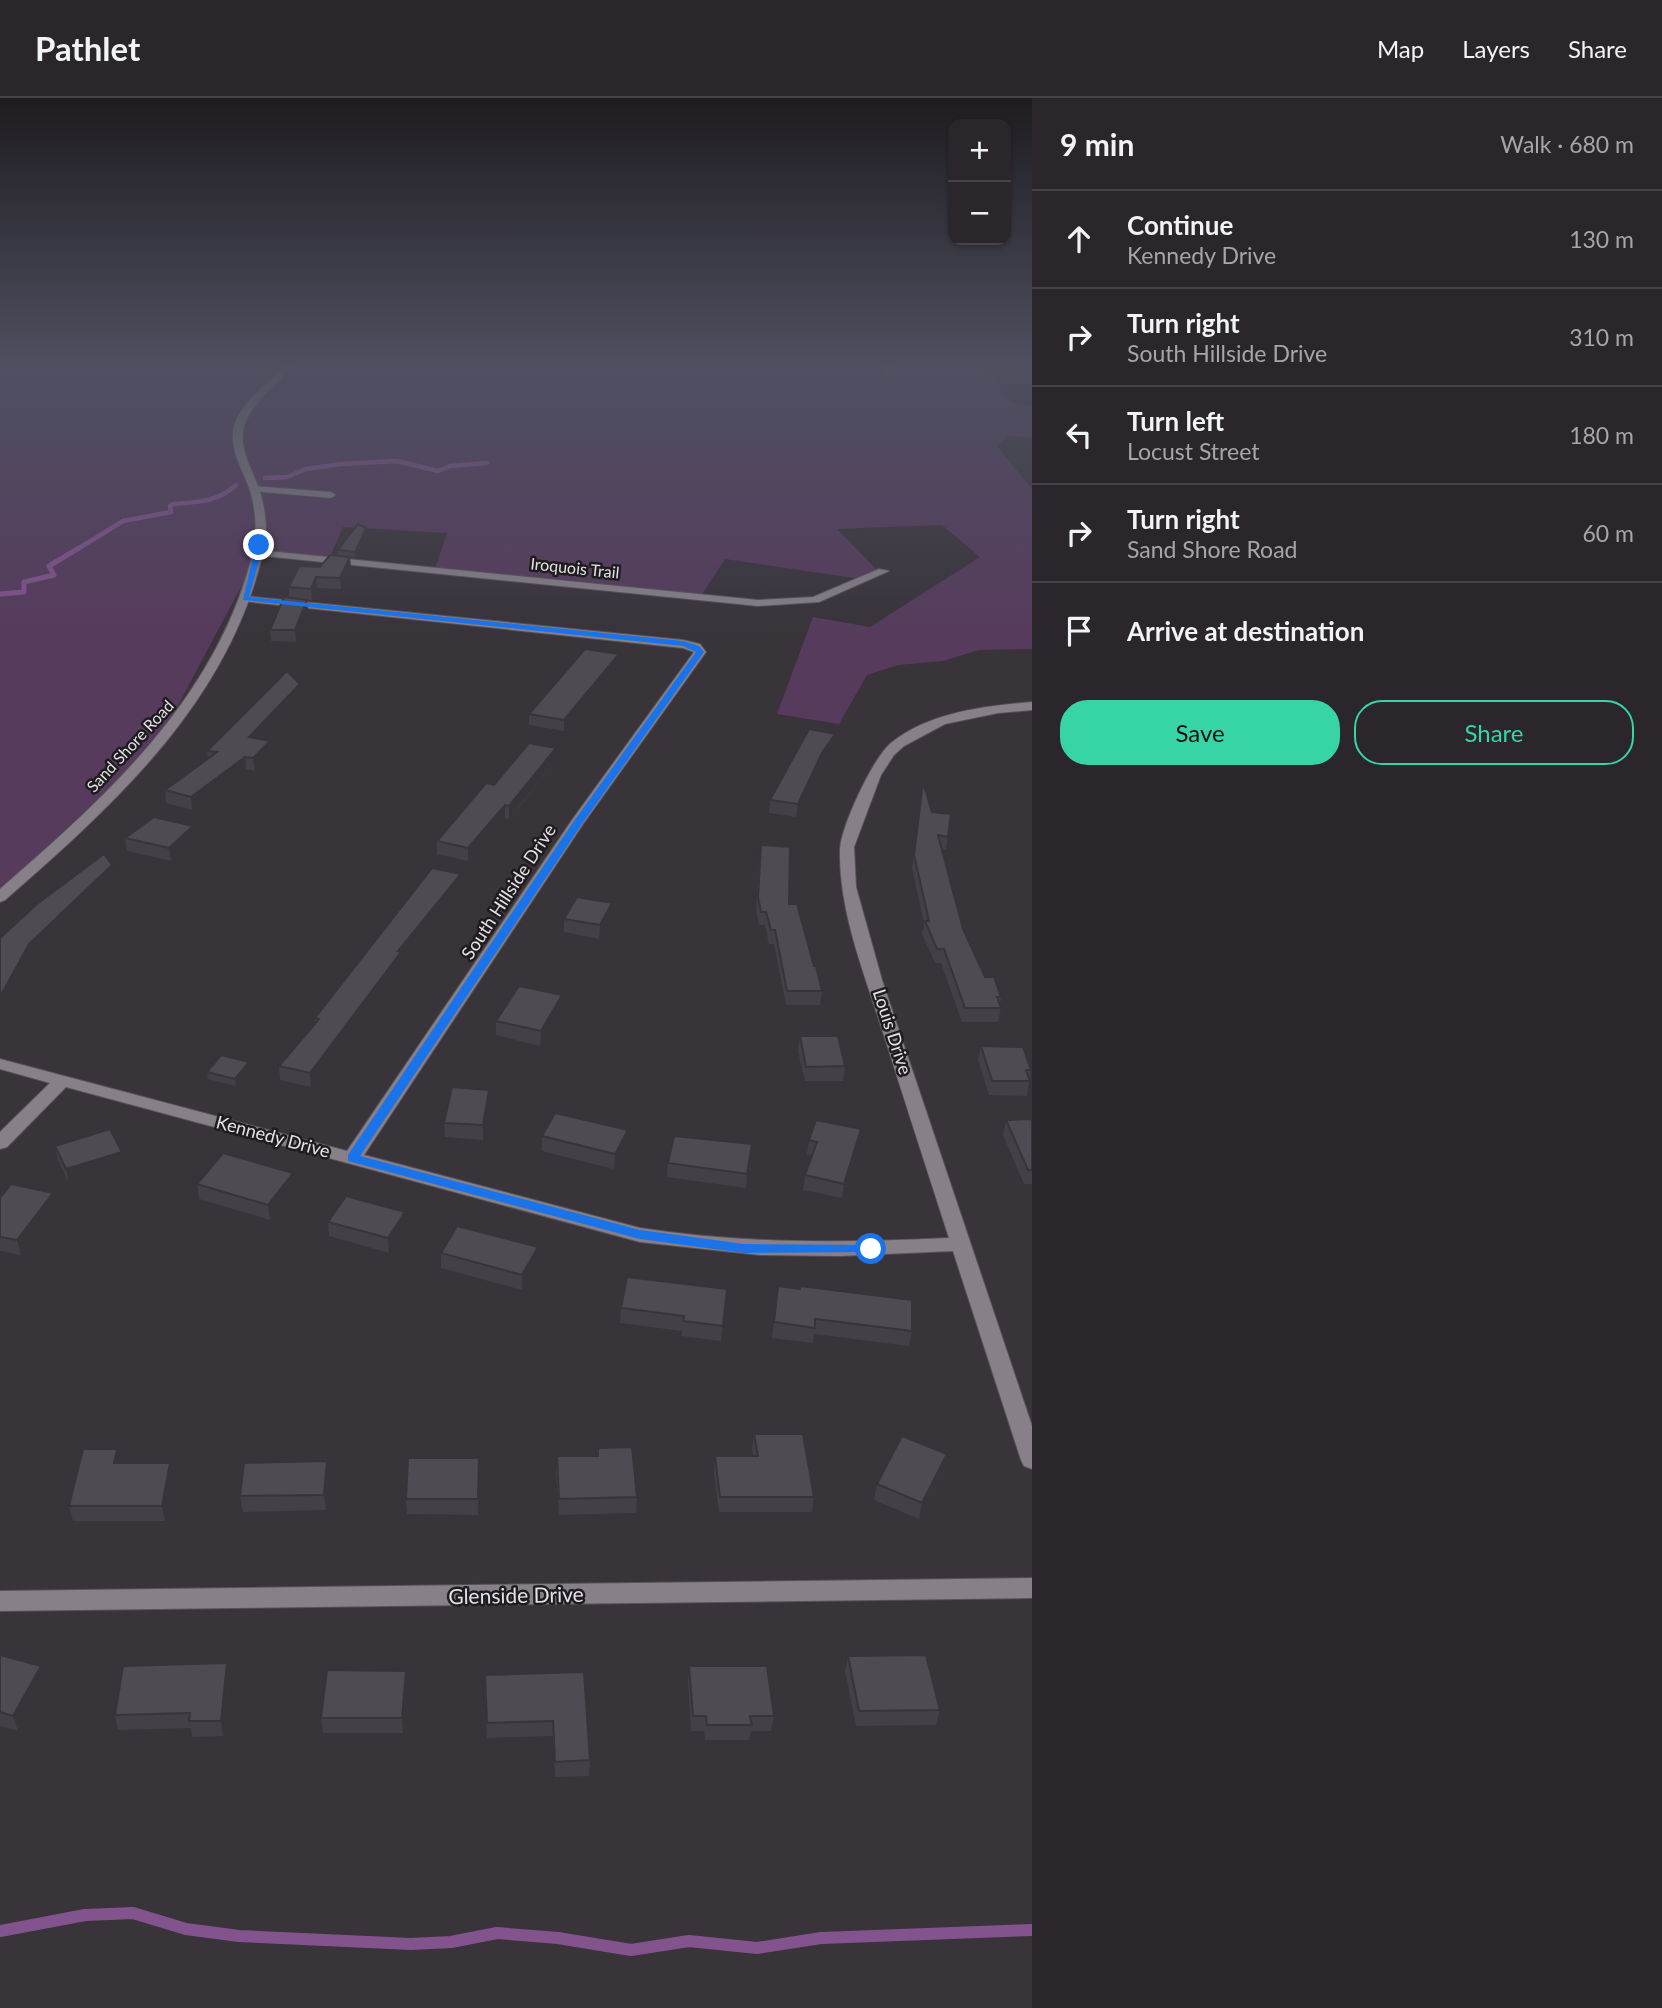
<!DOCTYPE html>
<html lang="en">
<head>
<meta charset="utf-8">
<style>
  :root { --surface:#2b262c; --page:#373238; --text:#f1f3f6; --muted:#a6a5a9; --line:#474348; --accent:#37d4a6 }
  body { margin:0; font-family:Lato,sans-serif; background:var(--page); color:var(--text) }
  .controls { position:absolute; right:21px; top:21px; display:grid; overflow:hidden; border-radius:14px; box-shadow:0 2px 5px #0004 }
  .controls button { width:63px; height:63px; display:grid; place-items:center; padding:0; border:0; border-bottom:2px solid var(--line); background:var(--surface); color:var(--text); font:35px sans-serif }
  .stop { position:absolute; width:21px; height:21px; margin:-16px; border:5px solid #1a73e8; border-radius:50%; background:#fff }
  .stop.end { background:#1a73e8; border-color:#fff; box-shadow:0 2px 7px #0008 }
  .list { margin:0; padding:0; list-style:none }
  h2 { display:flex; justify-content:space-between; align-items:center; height:91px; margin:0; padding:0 28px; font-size:30px }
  h2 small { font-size:23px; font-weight:400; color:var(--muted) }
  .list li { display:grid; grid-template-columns:46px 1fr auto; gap:21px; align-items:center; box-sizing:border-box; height:98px; padding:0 28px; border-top:2px solid var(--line) }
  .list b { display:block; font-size:26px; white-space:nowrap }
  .list p { margin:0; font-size:23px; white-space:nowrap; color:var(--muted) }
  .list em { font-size:23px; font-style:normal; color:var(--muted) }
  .actions { display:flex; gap:14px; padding:21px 28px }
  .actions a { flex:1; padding:16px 0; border:2px solid var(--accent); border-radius:28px; text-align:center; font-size:24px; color:var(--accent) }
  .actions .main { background:var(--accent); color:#111 }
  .icon { flex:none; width:38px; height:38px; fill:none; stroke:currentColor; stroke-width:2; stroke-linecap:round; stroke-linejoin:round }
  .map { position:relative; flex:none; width:1032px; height:1910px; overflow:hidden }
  header { display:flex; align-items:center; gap:42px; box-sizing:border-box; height:98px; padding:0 35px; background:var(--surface); border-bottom:2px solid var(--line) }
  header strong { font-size:33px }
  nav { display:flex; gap:38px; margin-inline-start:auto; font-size:24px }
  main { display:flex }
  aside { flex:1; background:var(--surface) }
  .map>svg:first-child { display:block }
</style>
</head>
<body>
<header>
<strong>Pathlet</strong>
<nav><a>Map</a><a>Layers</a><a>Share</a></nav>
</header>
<main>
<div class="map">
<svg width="1032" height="1910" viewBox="0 0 1032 1910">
  <rect width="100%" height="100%" fill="#39333a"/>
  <!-- green -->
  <path fill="#563b5d" d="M0,265H982L1011,304L1032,310V339L1007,338L997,348L1032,391V551L979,552L943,563L898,567L867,577L839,626L777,616L813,519L870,529L980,459L942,427L837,431L878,473L861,481L725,461L701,498L435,471L447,435L343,429L329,461L258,457L158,645L0,792Z"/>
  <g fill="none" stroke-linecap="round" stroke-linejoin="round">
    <!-- stream-far2 -->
    <g stroke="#83538e" stroke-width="4.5">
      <path d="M265,380L287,379L306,371L341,366L397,363L438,373L450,368L487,365"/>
      <path d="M76,452L123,423L171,414L170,408L174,406C198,404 218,404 236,387"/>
    </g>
    <!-- stream-far1 -->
    <path stroke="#83538e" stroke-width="5" d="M0,496L24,494V484L54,477L49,468L79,450"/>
    <!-- stream -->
    <path stroke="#83538e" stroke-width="12" d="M0,1833L85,1817L133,1815L186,1831L239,1838L411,1846L451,1844L497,1835L558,1840L631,1852L689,1843L757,1850L821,1840L1032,1832"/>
    <defs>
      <g id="street">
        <path d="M878,265H887L893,272L886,274Z"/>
        <path d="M254,388L331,394L336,397L331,400L250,393V389Z"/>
        <path d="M258,452L758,502L813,499L879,471L889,473L819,504L758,508L254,457V453Z"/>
        <path d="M245,498L683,542L700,546L706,554L583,726L364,1057L640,1130C743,1146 845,1145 949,1140C926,1069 903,998 881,928C863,872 839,812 840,753C840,730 873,660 891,645C929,614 986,608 1032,604V612L998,615L945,626L904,648L894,657L881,677L854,749L856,789L882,882L1032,1328V1371L1024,1368L1021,1362L953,1153L840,1158L760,1157L640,1144L66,989L7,1049L0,1051V1034L50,985L0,971V961L347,1053L572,722L694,554L683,550L241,503V499Z"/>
        <path d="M1032,1480V1500L0,1513V1493Z"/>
      </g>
      <path id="secondary" d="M287,265H296C280,284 258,299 247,321C234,347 254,372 261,397C266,415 268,436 263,455C228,604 116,705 5,802L0,804V791C108,697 218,599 253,454C257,435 256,414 251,396C245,374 226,350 235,325C244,301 270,284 287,265Z"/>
    </defs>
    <!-- street casing -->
    <use href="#street" stroke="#575258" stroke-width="2"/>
    <!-- secondary casing -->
    <use href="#secondary" stroke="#575258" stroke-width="2"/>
    <!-- street -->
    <use href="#street" fill="#878089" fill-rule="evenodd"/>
    <!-- secondary -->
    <use href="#secondary" fill="#878089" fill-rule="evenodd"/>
  </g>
  <!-- wall -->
  <g fill="#454047">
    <path d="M366,430V435L355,459L338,457V452Z"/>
    <path d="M299,468L351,469L341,491L317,490L312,502H307L308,513L296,544L271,543L270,532L289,500V489Z"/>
    <path d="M619,567L564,633L529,627V616Z"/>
    <path d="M301,597L260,641L270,643L271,655L255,673L246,671L192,712L166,705L165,692L208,661L207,653Z"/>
    <path d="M835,636L833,648L821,667L796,719L769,715L770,702Z"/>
    <path d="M556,650V662L521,707L509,721L505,720L468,763L437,756V743L494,687Z"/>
    <path d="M923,684L932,714L951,716L946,752L942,751L963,831L985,879L1001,899L1000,907L1001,910L998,924H962L941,865H935L922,836L924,825L912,770Z"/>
    <path d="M125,740L195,741L171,763L127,753Z"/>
    <path d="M759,760L789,806L814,868L822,893L820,907H786L774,846H769L765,827H759L756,813Z"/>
    <path d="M461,789L401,863L402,867L311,989L280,982L279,968L315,925V920Z"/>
    <path d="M612,818L599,841L564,834V821Z"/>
    <path d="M562,897V911L540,948L496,937V923Z"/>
    <path d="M800,938L845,968L843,983H805L798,953Z"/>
    <path d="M981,948L1031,972L1027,998L989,997L978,962Z"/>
    <path d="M249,964L250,971L236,988L208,981L207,974Z"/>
    <path d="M489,992L490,1006L483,1042L445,1039L444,1025Z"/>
    <path d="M1032,1021V1086H1024L1003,1037L1006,1022Z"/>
    <path d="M542,1038L627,1047L614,1071L542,1053Z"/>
    <path d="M809,1042L859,1046L842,1100L803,1092L805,1077L812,1058L807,1056Z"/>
    <path d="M55,1048L124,1068L69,1085L58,1062Z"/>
    <path d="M751,1061L746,1090L667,1079L668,1065Z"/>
    <path d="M197,1086L295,1090L270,1122L199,1101Z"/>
    <path d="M53,1095L56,1110L21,1157L0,1153V1100Z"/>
    <path d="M328,1124L406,1129L389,1155L329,1138Z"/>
    <path d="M538,1149V1164L522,1192L441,1170V1155Z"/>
    <path d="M778,1188L912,1233L909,1248L814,1236L813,1245L772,1240Z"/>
    <path d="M727,1191L721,1243L682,1238V1233L620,1225L621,1210Z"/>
    <path d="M754,1336L814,1399L812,1414H719L714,1374L715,1358H753L752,1351Z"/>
    <path d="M598,1350L637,1399L636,1415L559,1417L556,1374L557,1358H598Z"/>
    <path d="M947,1356L944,1371L919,1421L874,1402L877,1386Z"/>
    <path d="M479,1360L478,1417L407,1416L406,1401Z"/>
    <path d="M327,1363L328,1378L326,1412L243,1414L240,1398Z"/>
    <path d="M120,1365L173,1380L165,1423H73L69,1408Z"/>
    <path d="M0,1557L41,1568L45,1584L18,1633L0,1628Z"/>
    <path d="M848,1558L940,1612L936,1627L856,1628L845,1573Z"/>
    <path d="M227,1565L230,1580L223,1638L192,1639L191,1630L118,1632L115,1617Z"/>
    <path d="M689,1568L774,1618L771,1633H751L749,1642H705L704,1633H691L688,1583Z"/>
    <path d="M584,1574L590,1662L589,1678L555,1679L553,1638L487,1640L485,1577Z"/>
    <path d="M407,1588L403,1635H323L321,1620Z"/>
  </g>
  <!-- shaded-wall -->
  <g fill="#383439">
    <path d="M366,430V435L355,459V454Z"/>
    <path d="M350,459L351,469L341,491L340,480Z"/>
    <path d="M316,479L317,490L312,502L311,491Z"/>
    <path d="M307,502L308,513L296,544L295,532Z"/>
    <path d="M619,556V567L564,633V622Z"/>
    <path d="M300,586L301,597L250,652L249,639Z"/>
    <path d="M835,636L833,648L821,667L796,719L798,706L822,655Z"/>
    <path d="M270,643L271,655L255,673L253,660Z"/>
    <path d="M556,650V662L509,721V708Z"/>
    <path d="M245,659L246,671L192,712L191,699Z"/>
    <path d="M505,707V720L468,763V750Z"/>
    <path d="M193,728L195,741L171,763L169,750Z"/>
    <path d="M112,767L114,780L32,860L0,918V899L29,846Z"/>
    <path d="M461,776V789L401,863L402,867L311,989L310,975L398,853Z"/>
    <path d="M612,805V818L599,841L600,827Z"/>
    <path d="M562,897V911L540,948L541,933Z"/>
    <path d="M249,964L250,971L236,988L235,981Z"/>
    <path d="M489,992L490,1006L483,1042V1027Z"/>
    <path d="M861,1031L859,1046L842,1100L844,1086Z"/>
    <path d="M628,1032L627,1047L614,1071L615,1056Z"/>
    <path d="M752,1046L751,1061L746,1090L747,1076Z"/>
    <path d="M122,1054L124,1068L69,1085L66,1071Z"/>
    <path d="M293,1075L295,1090L270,1122L268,1107Z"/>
    <path d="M53,1095L56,1110L21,1157L17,1142Z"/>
    <path d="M405,1114L406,1129L389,1155L388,1140Z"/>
    <path d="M538,1149V1164L522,1192V1177Z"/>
    <path d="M117,1351L120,1366L114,1365Z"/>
    <path d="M947,1356L944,1371L919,1421L922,1405Z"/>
    <path d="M327,1363L328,1378L326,1412L324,1397Z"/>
    <path d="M170,1365L173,1380L165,1423L162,1408Z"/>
    <path d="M227,1565L230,1580L223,1638L221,1623Z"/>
    <path d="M41,1568L45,1584L18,1633L13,1618Z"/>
    <path d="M406,1573L407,1588L403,1635L402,1620Z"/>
  </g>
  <!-- building -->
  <g fill="#504a52" stroke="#383439" stroke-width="2">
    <path d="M358,426L366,430L355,454L338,452Z"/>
    <path d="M330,457L350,459L340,480L316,479L311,491L289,489L299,468L320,469Z"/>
    <path d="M284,499L307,502L295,532H270Z"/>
    <path d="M585,551L619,556L564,622L529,616Z"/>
    <path d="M287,573L300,586L249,639L270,643L253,660L245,659L191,699L165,692L217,654L207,653Z"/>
    <path d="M809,631L835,636L822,655L798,706L770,702Z"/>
    <path d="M529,645L556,650L509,708L505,707L468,750L437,743L486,685L494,687Z"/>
    <path d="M923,684L932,714L951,716L948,739L938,737L963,831L985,879H994L1001,899H997L1001,910H965L944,851H937L925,823H929L914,757Z"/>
    <path d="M154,719L193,728L169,750L125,740Z"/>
    <path d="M761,747L790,749L789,806H797L814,868H816L822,893H787L775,832H771L766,814H761L758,799Z"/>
    <path d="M104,756L112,767L29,846L0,899V840L37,806Z"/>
    <path d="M432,770L461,776L398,853L401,854L310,975L279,968L319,921L315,920Z"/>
    <path d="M577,799L612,805L600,827L564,821Z"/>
    <path d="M519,888L562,897L541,933L496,923Z"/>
    <path d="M800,938H838L845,968L806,969Z"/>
    <path d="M981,948L1023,949L1031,972H1026L1030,983H992Z"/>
    <path d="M221,957L249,964L235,981L207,974Z"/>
    <path d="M452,989L489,992L483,1027L444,1025Z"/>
    <path d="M555,1015L628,1032L615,1056L542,1038Z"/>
    <path d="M1032,1021V1072H1028L1006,1022Z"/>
    <path d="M816,1022L861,1031L844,1086L805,1077L817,1044L809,1042Z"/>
    <path d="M110,1031L122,1054L66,1071L55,1048Z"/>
    <path d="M674,1038L752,1046L747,1076L668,1065Z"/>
    <path d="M223,1055L293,1075L268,1107L197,1086Z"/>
    <path d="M11,1086L53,1095L17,1142L0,1139V1100Z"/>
    <path d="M346,1098L405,1114L388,1140L328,1124Z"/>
    <path d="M457,1128L538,1149L522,1177L441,1155Z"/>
    <path d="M627,1179L727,1191L723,1228L683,1223L684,1218L621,1210Z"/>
    <path d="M778,1188L800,1191V1188L912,1202V1233L815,1221V1230L774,1224Z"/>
    <path d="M754,1336H803L814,1399H720L715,1358H758Z"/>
    <path d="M902,1338L947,1356L922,1405L877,1386Z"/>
    <path d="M632,1349L637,1399L559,1401L557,1358H598V1350Z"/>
    <path d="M83,1351H117L114,1365H170L162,1408H69Z"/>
    <path d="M408,1360H479L478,1401H406Z"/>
    <path d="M327,1363L324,1397L240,1398L244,1365Z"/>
    <path d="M0,1557L41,1568L13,1618L0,1614Z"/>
    <path d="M926,1557L940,1612L859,1613L848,1558Z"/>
    <path d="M227,1565L221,1623H189L190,1615L115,1617L123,1568Z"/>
    <path d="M689,1568H767L774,1618H750L752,1627H707L706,1618H693Z"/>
    <path d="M327,1572L406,1573L402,1620H321Z"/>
    <path d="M584,1574L590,1662L555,1664L553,1623L487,1625L485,1577Z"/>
  </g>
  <!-- sky -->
  <linearGradient id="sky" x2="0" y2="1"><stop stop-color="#1f1c20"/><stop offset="0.5" stop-color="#4e5060"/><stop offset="1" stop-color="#4e5060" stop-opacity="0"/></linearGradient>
  <rect width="1032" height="533" fill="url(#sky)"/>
  <!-- route -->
  <path fill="#1a73e8" d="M259,445L263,447L249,499L683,543L699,548L704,554L582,726L360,1058L640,1132L744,1146L871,1147L876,1148V1154L744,1155L640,1141L348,1063V1057L574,723L696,554L683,548L243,502L256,447Z"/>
  <g text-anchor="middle" stroke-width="5" stroke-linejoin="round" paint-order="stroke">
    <!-- far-street labels -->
    <g font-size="16" fill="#e4e0e5" stroke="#1e1c1f">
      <text transform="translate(575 470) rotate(6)" y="6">Iroquois Trail</text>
      <text transform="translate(130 648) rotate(-47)" y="6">Sand Shore Road</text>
    </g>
    <!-- street labels -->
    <g font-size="18" fill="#e4e0e5" stroke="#1e1c1f">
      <text transform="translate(509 794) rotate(-57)" y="6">South Hillside Drive</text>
      <text transform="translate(892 934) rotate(72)" y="6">Louis Drive</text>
      <text transform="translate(273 1039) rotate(15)" y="6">Kennedy Drive</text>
    </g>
    <!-- near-street labels -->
    <g font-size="21" fill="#e4e0e5" stroke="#1e1c1f">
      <text transform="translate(516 1498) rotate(-1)" y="7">Glenside Drive</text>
    </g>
  </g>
</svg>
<div class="controls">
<button>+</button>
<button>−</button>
</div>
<div class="stop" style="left:871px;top:1151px"></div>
<div class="stop end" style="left:259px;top:447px"></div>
</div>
<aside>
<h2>9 min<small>Walk · 680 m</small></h2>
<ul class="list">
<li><svg class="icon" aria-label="ahead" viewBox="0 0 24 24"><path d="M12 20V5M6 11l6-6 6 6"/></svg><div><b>Continue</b><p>Kennedy Drive</p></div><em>130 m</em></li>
<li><svg class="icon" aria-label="right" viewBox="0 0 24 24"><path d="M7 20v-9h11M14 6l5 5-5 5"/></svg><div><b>Turn right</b><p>South Hillside Drive</p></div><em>310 m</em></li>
<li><svg class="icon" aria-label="left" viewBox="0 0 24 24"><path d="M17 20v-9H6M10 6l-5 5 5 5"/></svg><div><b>Turn left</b><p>Locust Street</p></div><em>180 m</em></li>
<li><svg class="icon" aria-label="right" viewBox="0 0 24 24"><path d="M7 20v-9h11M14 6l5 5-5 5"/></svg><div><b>Turn right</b><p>Sand Shore Road</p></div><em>60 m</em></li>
<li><svg class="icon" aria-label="arrive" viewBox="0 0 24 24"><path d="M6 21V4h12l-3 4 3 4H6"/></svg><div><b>Arrive at destination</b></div></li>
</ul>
<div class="actions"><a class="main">Save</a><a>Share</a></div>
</aside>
</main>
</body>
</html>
